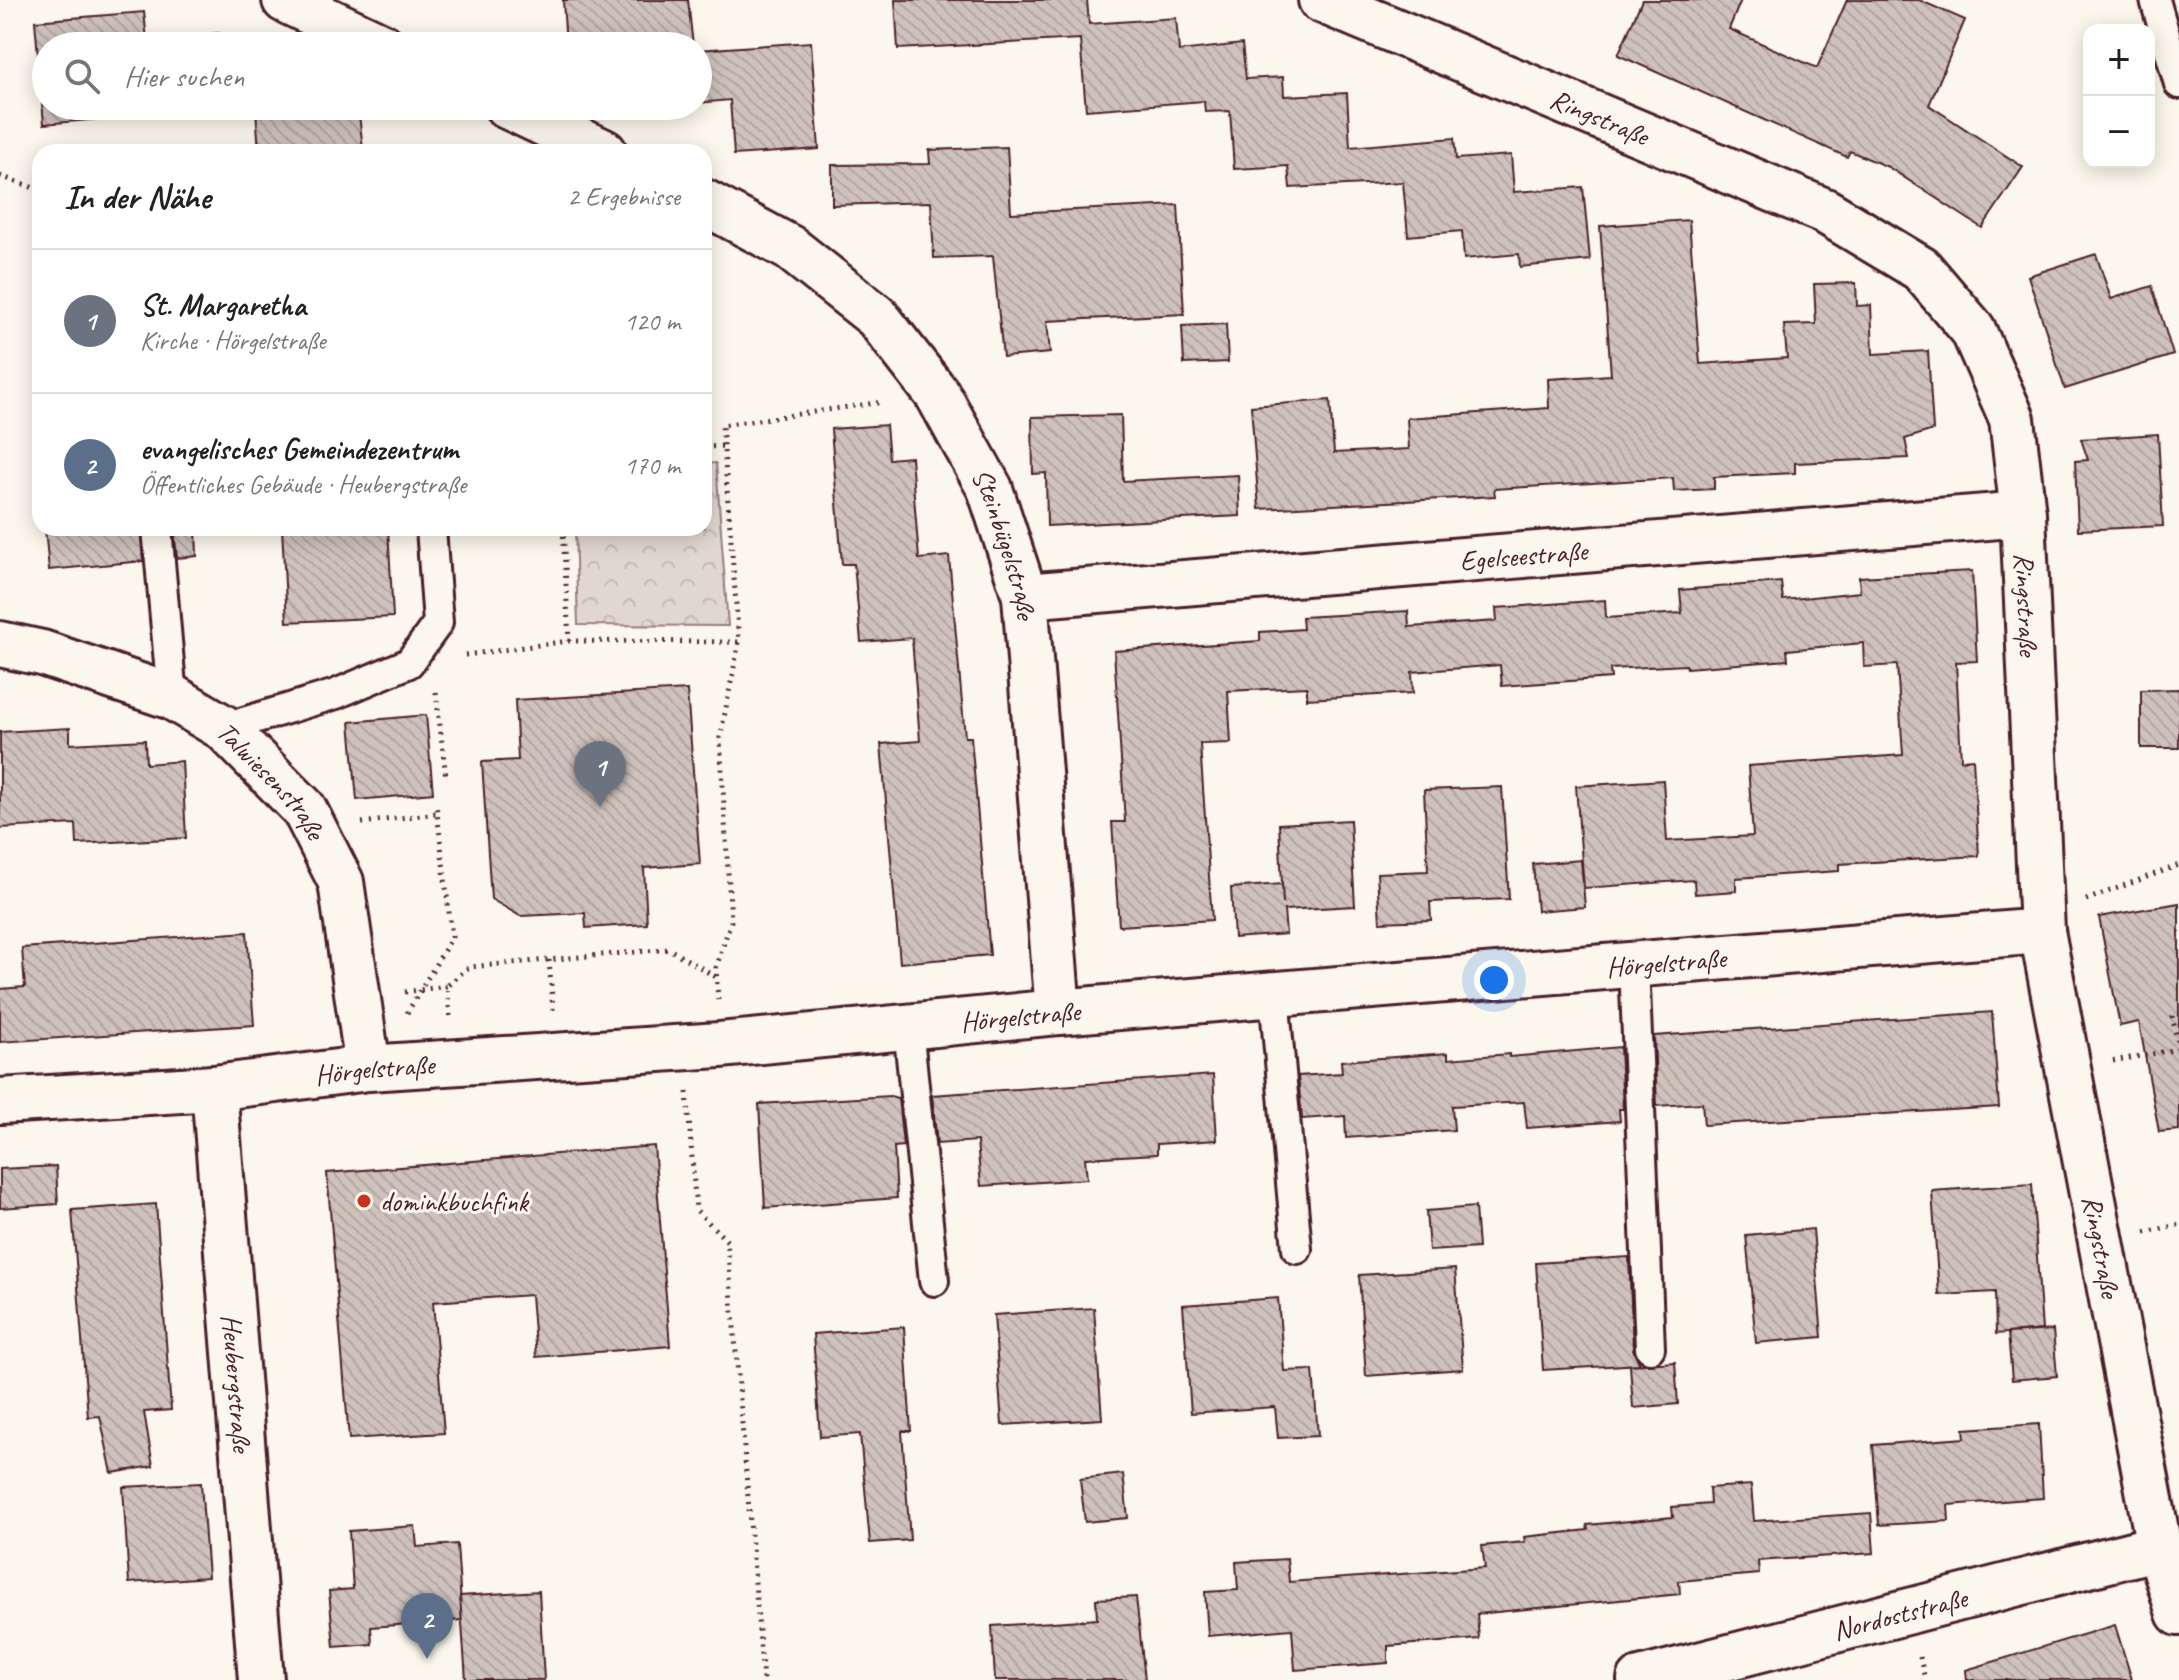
<!DOCTYPE html>
<html lang="de">
<head>
<meta charset="utf-8">
<style>
  :root { --surface:#fff; --page:#f2f2f2; --text:#222; --muted:#767676; --line:#e0e0e0; --accent:#c8321e }
  body { margin:0; font-family:Caveat,sans-serif; background:var(--page); color:var(--text) }
  .controls { position:absolute; right:24px; top:24px; display:grid; overflow:hidden; border-radius:16px; box-shadow:0 4px 20px #0003 }
  .controls button { width:72px; height:72px; display:grid; place-items:center; padding:0; border:0; border-bottom:2px solid var(--line); background:var(--surface); color:var(--text); font:40px sans-serif }
  .you { position:absolute; left:1494px; top:980px; width:28px; height:28px; margin:-20px; border:6px solid #fff; border-radius:50%; background:#1a73e8; box-shadow:0 0 0 12px #1a73e833 }
  .badge { display:grid; place-items:center; width:52px; height:52px; border-radius:50%; background:var(--accent); color:#fff; font-size:26px; font-weight:700 }
  .pin { position:absolute; translate:-50% -66px; filter:drop-shadow(0 2px 4px #0008) }
  .pin::after { content:''; position:absolute; top:42px; width:28px; height:24px; background:inherit; clip-path:polygon(0 0,100% 0,50% 100%) }
  .list { margin:0; padding:0; list-style:none }
  h2 { display:flex; justify-content:space-between; align-items:center; height:104px; margin:0; padding:0 32px; font-size:34px }
  h2 small { font-size:26px; font-weight:400; color:var(--muted) }
  .list li { display:grid; grid-template-columns:52px 1fr auto; gap:24px; align-items:center; box-sizing:border-box; height:144px; padding:0 32px; border-top:2px solid var(--line) }
  .list b { display:block; font-size:30px; white-space:nowrap }
  .list p { margin:0; font-size:26px; white-space:nowrap; color:var(--muted) }
  .list em { font-size:26px; font-style:normal; color:var(--muted) }
  .icon { flex:none; width:44px; height:44px; fill:none; stroke:currentColor; stroke-width:2; stroke-linecap:round; stroke-linejoin:round }
  .map { position:relative; flex:none; width:2179px; height:1680px; overflow:hidden }
  .search { position:absolute; background:var(--surface); box-shadow:0 4px 20px #0003; left:32px; top:32px; width:680px; height:88px; display:flex; align-items:center; gap:20px; box-sizing:border-box; padding:0 28px; border-radius:44px; color:var(--muted); font-size:30px }
  .panel { position:absolute; background:var(--surface); box-shadow:0 4px 20px #0003; left:32px; top:144px; width:680px; height:392px; border-radius:24px }
  .map>svg:first-child { display:block }
</style>
</head>
<body>
<div class="map">
<svg width="2179" height="1680" viewBox="0 0 2179 1680">
  <defs>
    <pattern id="park-crowns" width="20" height="18" patternUnits="userSpaceOnUse" patternTransform="scale(2)"><rect width="20" height="18" fill="#e2d7d0"/><path d="M2 6a3 3 0 1 1 6 0M12 15a3 3 0 1 1 6 0" fill="none" stroke="#c3b8b3"/></pattern>
    <pattern id="building-back-hatch" width="6" height="6" patternUnits="userSpaceOnUse" patternTransform="scale(2)"><rect width="6" height="6" fill="#cfc2bc"/><path d="M-1 5l2 2M0 0l6 6M5-1l2 2" fill="none" stroke="#b3a6a2"/></pattern>
  </defs>
  <rect width="100%" height="100%" fill="#fbf7ec"/>
  <filter id="ink" filterUnits="userSpaceOnUse"><feTurbulence type="fractalNoise" baseFrequency=".0125" numOctaves="2"/><feDisplacementMap in="SourceGraphic" scale="16" xChannelSelector="R" yChannelSelector="G"/><feConvolveMatrix kernelMatrix="1 2 1 2 8 2 1 2 1" color-interpolation-filters="sRGB"/></filter>
  <g filter="url(#ink)">
    <!-- park -->
    <path fill="url(#park-crowns)" stroke="#967b7e" stroke-width="2" d="M716,463L728,626L578,625L575,528H704V464Z"/>
    <!-- building -->
    <g fill="url(#building-back-hatch)" stroke="#4a1f2b" stroke-width="2">
      <path d="M563,0H688L693,46H566Z"/>
      <path d="M895,0H1087L1089,24L1176,18L1179,51L1242,44L1246,79L1283,77L1284,96L1347,93L1350,147L1454,138L1456,159L1511,155L1514,192L1583,187L1590,260L1520,267L1519,254L1464,259L1462,231L1408,236L1403,182L1290,188L1288,166L1234,169L1230,111L1205,112L1204,101L1086,110L1080,39L898,49Z"/>
      <path d="M1642,0H1741L1729,29L1817,68L1847,0H1919L1965,20L1929,105L2023,167L1982,228L1888,167L1850,151L1847,157L1618,55Z"/>
      <path d="M144,12L147,40L219,33L220,46H46V106L226,108L44,124L35,21Z"/>
      <path d="M811,42L819,149L734,155L730,100L698,103V50Z"/>
      <path d="M294,106H358L363,149L259,152L256,109Z"/>
      <path d="M1007,147L1011,213L1178,205L1184,314L1047,321L1050,353L1003,357L993,256L934,258L931,202L832,205V165L930,164L929,150Z"/>
      <path d="M1689,220L1700,364L1787,358L1784,325L1816,324L1814,284L1856,283L1857,306L1871,305L1873,354L1928,351L1933,430L1905,439L1909,458L1795,463V473L1714,477V489L1674,491L1673,478L1494,489L1495,496L1259,509L1251,406L1330,400L1334,453L1409,449L1407,418L1549,408L1548,379L1611,375L1600,226Z"/>
      <path d="M2096,254L2111,299L2152,286L2173,355L2065,389L2028,276Z"/>
      <path d="M1226,324L1228,362L1184,364L1182,326Z"/>
      <path d="M1121,415L1123,481L1238,475L1240,516L1047,526L1046,473L1033,474L1032,417Z"/>
      <path d="M886,425L889,459L911,457L919,559L949,556L965,737H971L990,955L900,963L881,744L920,741L912,638L861,642L854,564H842L831,429Z"/>
      <path d="M2158,434L2163,526L2078,530L2075,461L2088,460L2081,439Z"/>
      <path d="M45,528H140L143,561L49,570Z"/>
      <path d="M174,528H196L197,556L177,558Z"/>
      <path d="M282,528H388L393,617L287,622Z"/>
      <path d="M1972,571L1977,661L1956,662L1961,760L1973,759L1979,856L1839,864V871L1736,878V891L1695,894L1694,880L1584,888L1576,786L1663,780L1667,841L1753,836L1748,766L1903,755L1897,665L1864,667L1863,643L1787,650L1788,660L1687,668L1686,665L1610,669L1611,678L1502,686L1500,665L1412,672L1413,693L1307,699V687L1228,691L1231,743L1200,744L1212,920L1119,926L1112,822H1125L1114,651L1260,641V632L1303,629L1302,617L1408,611L1409,627L1497,621L1496,608L1605,600L1606,618L1682,613L1680,590L1781,582L1783,600L1860,592L1859,577Z"/>
      <path d="M2179,689V748H2141V690Z"/>
      <path d="M687,690L700,864L644,868L647,924L586,928L585,913L520,916L491,899L482,762L518,760L515,700Z"/>
      <path d="M426,715L433,793L357,800L350,722Z"/>
      <path d="M70,728V744L145,740L146,764L182,761L186,838L77,844L76,824L0,828V732Z"/>
      <path d="M1502,787L1509,899L1430,902L1431,920L1380,922L1377,873L1428,871L1424,790Z"/>
      <path d="M1350,820L1355,906L1284,910L1286,934L1234,938L1231,888L1282,884L1283,904L1279,824Z"/>
      <path d="M1581,860L1585,907L1537,911L1533,864Z"/>
      <path d="M2179,903V1130L2159,1132L2139,1022L2120,1026L2099,917Z"/>
      <path d="M247,932L254,1025L0,1042V989L25,987L22,948Z"/>
      <path d="M1992,1012L1999,1107L1704,1125L1702,1103L1657,1106L1654,1036Z"/>
      <path d="M1620,1047L1623,1109H1619L1620,1121L1527,1128L1524,1102L1452,1106L1454,1130L1346,1138L1345,1116L1302,1119L1298,1076L1342,1073L1341,1061L1448,1053V1059L1509,1054V1057Z"/>
      <path d="M1213,1075L1217,1140L1157,1144V1154L1085,1158L1087,1179L981,1186L977,1141L937,1144L932,1095Z"/>
      <path d="M890,1096L898,1098L903,1146L894,1147L897,1198L765,1208L759,1104Z"/>
      <path d="M654,1146L670,1346L536,1357L531,1295L433,1302L444,1433L349,1439L327,1173Z"/>
      <path d="M56,1166L58,1204L0,1208V1169Z"/>
      <path d="M2032,1184L2042,1330L1996,1334L1995,1292L1939,1295L1932,1191Z"/>
      <path d="M156,1204L171,1410L144,1412L153,1466L112,1473L100,1416L88,1417L72,1210Z"/>
      <path d="M1475,1207L1478,1248L1429,1251L1426,1211Z"/>
      <path d="M1813,1229L1822,1337L1756,1343L1746,1235Z"/>
      <path d="M1629,1257L1633,1349L1640,1364L1543,1370L1536,1263Z"/>
      <path d="M1455,1269L1463,1369L1366,1376L1359,1275Z"/>
      <path d="M1278,1298L1284,1371L1313,1370L1318,1436L1278,1438L1275,1407L1191,1413L1183,1305Z"/>
      <path d="M1094,1308L1102,1419L1002,1425L994,1315Z"/>
      <path d="M904,1327L911,1431H902L910,1540L870,1543L860,1434L820,1437L813,1334Z"/>
      <path d="M2053,1330L2057,1376L2012,1380L2008,1333Z"/>
      <path d="M1675,1362L1678,1404L1633,1408L1630,1365Z"/>
      <path d="M2039,1424L2043,1498L1948,1505L1949,1521L1879,1525L1873,1445L1965,1438L1964,1429Z"/>
      <path d="M1123,1474L1128,1518L1085,1522L1080,1479Z"/>
      <path d="M201,1483L208,1577L129,1583L123,1487Z"/>
      <path d="M1751,1485L1754,1521L1871,1513L1874,1553L1758,1561L1759,1574L1679,1581L1680,1594L1477,1614L1479,1639L1388,1646V1663L1295,1670L1292,1629L1208,1636L1205,1592L1238,1590L1236,1562L1287,1559L1289,1582L1485,1568L1482,1546L1525,1542L1524,1537L1588,1530L1587,1525L1673,1517L1672,1507L1710,1504L1709,1488Z"/>
      <path d="M415,1526L417,1547L457,1544L462,1620L371,1627L372,1644L334,1647L329,1591L353,1589L349,1531Z"/>
      <path d="M539,1591L544,1680H466L460,1596Z"/>
      <path d="M1136,1597L1145,1680H995L992,1626L1097,1619L1096,1599Z"/>
      <path d="M2115,1625L2132,1680H1967L1966,1670Z"/>
    </g>
    <g fill="none" stroke-linecap="round" stroke-linejoin="round">
      <defs>
        <g id="lane">
          <path d="M2155,0L2179,84"/>
          <path d="M157,528L172,697"/>
          <path d="M224,728L336,694L409,663L438,623L431,528"/>
          <path d="M1634,964L1650,1348"/>
          <path d="M1274,995L1297,1249"/>
          <path d="M908,1027L934,1281"/>
        </g>
        <g id="street">
          <path d="M285,0L382,46"/>
          <path id="s1" d="M1321,0L1825,211L1921,269L1973,330L2012,419L2023,514L2042,931L2159,1547L2179,1613"/>
          <path d="M507,106L604,152"/>
          <path id="s2" d="M704,202L790,248L877,317L938,395L990,489L1025,596L1058,1012"/>
          <path id="s3" d="M1025,596L2023,514"/>
          <path id="s4" d="M0,644L42,653L172,697L224,728L304,809L341,882L368,1068"/>
          <path id="s5" d="M214,1088L261,1680"/>
          <path id="s6" d="M0,1101L214,1088L368,1068L720,1045L1058,1012L2042,931"/>
          <path id="s7" d="M1640,1680L2159,1547"/>
        </g>
      </defs>
      <!-- lane casing -->
      <use href="#lane" stroke="#4a1f2b" stroke-width="34"/>
      <!-- street casing -->
      <use href="#street" stroke="#4a1f2b" stroke-width="50"/>
      <!-- path -->
      <g stroke="#4a1f2b" stroke-width="5" stroke-dasharray="2 6" stroke-linecap="butt">
        <path d="M0,176L40,190"/>
        <path d="M704,447L727,446"/>
        <path d="M563,528L569,641"/>
        <path d="M465,655L569,641L739,642"/>
        <path d="M436,692L446,777"/>
        <path d="M362,823L437,813"/>
        <path d="M2086,900L2179,865"/>
        <path d="M549,960L553,1010"/>
        <path d="M405,992L447,986"/>
        <path d="M718,1000L716,968L731,921L720,738L739,642L722,425L883,402"/>
        <path d="M407,1013L452,937L436,804"/>
        <path d="M450,1016L447,986L469,967L669,949L716,977"/>
        <path d="M2172,1016L2179,1048"/>
        <path d="M2113,1061L2179,1049"/>
        <path d="M687,1092L696,1210L727,1241L763,1680"/>
        <path d="M2145,1232L2179,1225"/>
        <path d="M1920,1657L1925,1680"/>
      </g>
      <!-- lane -->
      <use href="#lane" stroke="#fbf7ec" stroke-width="28"/>
      <!-- street -->
      <use href="#street" stroke="#fbf7ec" stroke-width="44"/>
    </g>
  </g>
  <!-- markers -->
  <circle fill="#c8321e" stroke="#fbf7ec" stroke-width="3" cx="364" cy="1201" r="8"/>
  <g text-anchor="middle" stroke-width="6" stroke-linejoin="round" paint-order="stroke">
    <!-- street labels -->
    <g font-size="28" fill="#4a1f2b" stroke="#fbf7ec">
      <text dy="10" stroke="none"><textPath href="#s1" startOffset="302">Ringstraße</textPath></text>
      <text dy="10" stroke="none"><textPath href="#s2" startOffset="472">Steinbügelstraße</textPath></text>
      <text dy="10" stroke="none"><textPath href="#s3" startOffset="500">Egelseestraße</textPath></text>
      <text dy="10" stroke="none"><textPath href="#s1" startOffset="1022">Ringstraße</textPath></text>
      <text dy="10" stroke="none"><textPath href="#s4" startOffset="312">Talwiesenstraße</textPath></text>
      <text dy="10" stroke="none"><textPath href="#s6" startOffset="1672">Hörgelstraße</textPath></text>
      <text dy="10" stroke="none"><textPath href="#s6" startOffset="1024">Hörgelstraße</textPath></text>
      <text dy="10" stroke="none"><textPath href="#s6" startOffset="376">Hörgelstraße</textPath></text>
      <text dy="10" stroke="none"><textPath href="#s1" startOffset="1670">Ringstraße</textPath></text>
      <text dy="10" stroke="none"><textPath href="#s5" startOffset="296">Heubergstraße</textPath></text>
      <text dy="10" stroke="none"><textPath href="#s7" startOffset="268">Nordoststraße</textPath></text>
    </g>
    <!-- poi labels -->
    <g font-size="28" fill="#4a1f2b" stroke="#fbf7ec" text-anchor="start">
      <text x="380" y="1211">dominkbuchfink</text>
    </g>
  </g>
</svg>
<div class="controls">
<button>+</button>
<button>−</button>
</div>
<div class="you"></div>
<div class="pin badge" style="left:600px;top:807px;background:#6b7280">1</div>
<div class="pin badge" style="left:427px;top:1659px;background:#5c6f8a">2</div>
<div class="search"><svg class="icon" aria-label="search" viewBox="0 0 24 24"><circle cx="10" cy="10" r="6"/><path d="M15 15l6 6"/></svg>Hier suchen</div>
<section class="panel">
<h2>In der Nähe<small>2 Ergebnisse</small></h2>
<ul class="list">
<li><span class="badge" style="background:#6b7280">1</span><div><b>St. Margaretha</b><p>Kirche · Hörgelstraße</p></div><em>120 m</em></li>
<li><span class="badge" style="background:#5c6f8a">2</span><div><b>evangelisches Gemeindezentrum</b><p>Öffentliches Gebäude · Heubergstraße</p></div><em>170 m</em></li>
</ul>
</section>
</div>
</body>
</html>
